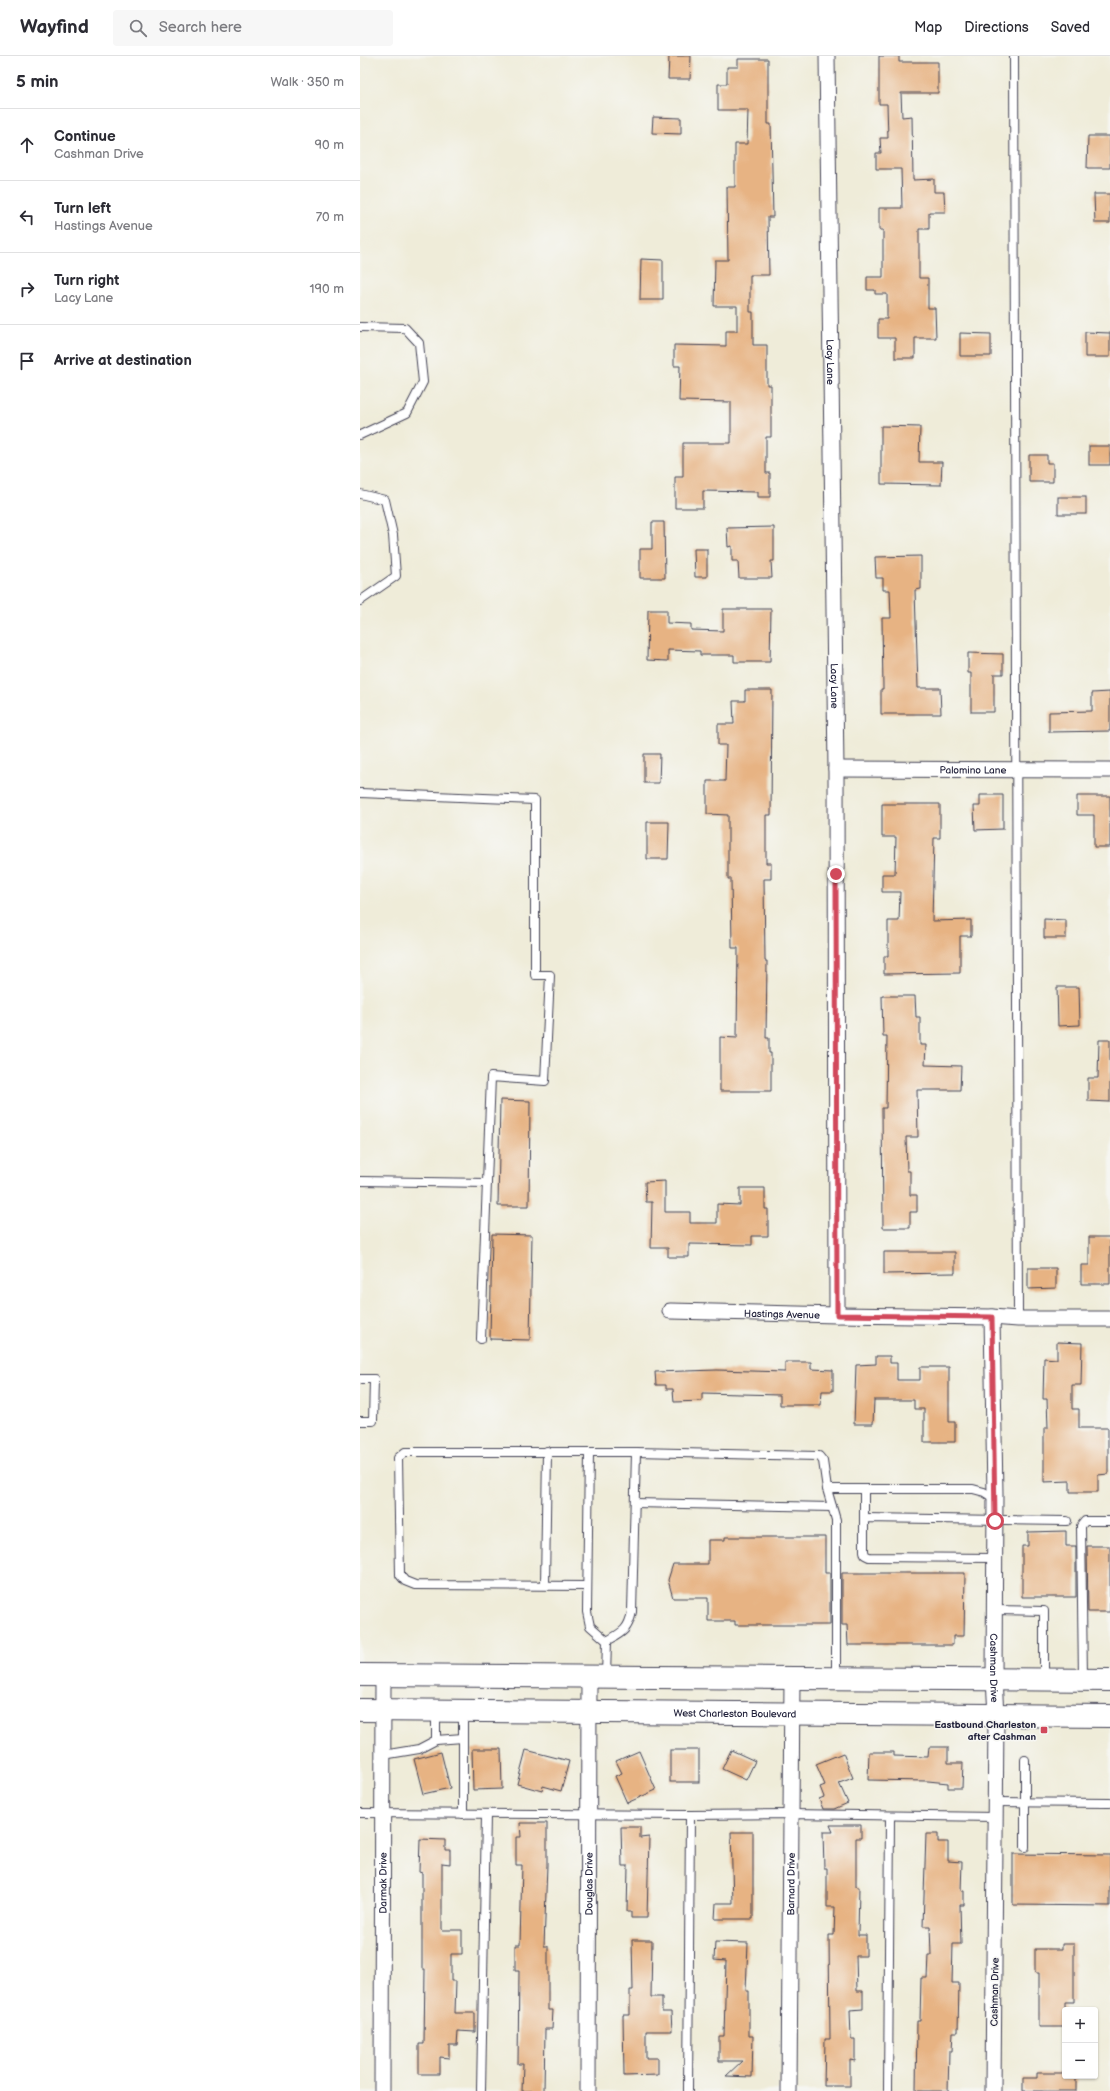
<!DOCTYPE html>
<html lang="en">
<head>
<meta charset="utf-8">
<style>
  :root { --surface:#fff; --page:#f7f7f7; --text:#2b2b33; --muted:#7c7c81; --line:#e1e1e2 }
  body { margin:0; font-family:"Balsamiq Sans",sans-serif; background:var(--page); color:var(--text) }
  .controls { position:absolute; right:12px; bottom:12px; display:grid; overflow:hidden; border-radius:4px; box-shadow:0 1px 3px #0004 }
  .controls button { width:36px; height:36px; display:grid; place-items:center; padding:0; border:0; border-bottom:1px solid var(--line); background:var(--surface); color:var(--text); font:20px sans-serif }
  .stop { position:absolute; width:12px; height:12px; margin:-9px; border:3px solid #d1495b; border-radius:50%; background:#fff }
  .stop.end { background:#d1495b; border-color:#fff; box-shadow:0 1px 4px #0008 }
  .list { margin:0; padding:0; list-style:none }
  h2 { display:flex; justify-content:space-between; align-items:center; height:52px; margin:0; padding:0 16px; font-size:17px }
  h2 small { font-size:13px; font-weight:400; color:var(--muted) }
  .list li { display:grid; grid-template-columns:26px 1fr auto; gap:12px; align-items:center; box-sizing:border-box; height:72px; padding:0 16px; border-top:1px solid var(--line) }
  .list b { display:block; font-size:15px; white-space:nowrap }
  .list p { margin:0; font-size:13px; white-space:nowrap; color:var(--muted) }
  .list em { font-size:13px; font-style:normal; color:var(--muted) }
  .icon { flex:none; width:22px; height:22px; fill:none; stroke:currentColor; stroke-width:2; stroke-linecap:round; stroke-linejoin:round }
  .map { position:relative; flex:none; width:750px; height:2035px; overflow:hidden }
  header { display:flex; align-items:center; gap:24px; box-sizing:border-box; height:56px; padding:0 20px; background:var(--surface); border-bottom:1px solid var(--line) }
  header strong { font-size:19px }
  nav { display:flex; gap:22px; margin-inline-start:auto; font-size:14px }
  .search { width:280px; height:36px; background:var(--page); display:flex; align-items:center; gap:10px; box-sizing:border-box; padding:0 14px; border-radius:4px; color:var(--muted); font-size:15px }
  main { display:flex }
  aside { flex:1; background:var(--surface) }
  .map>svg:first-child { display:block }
</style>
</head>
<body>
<header>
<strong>Wayfind</strong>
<div class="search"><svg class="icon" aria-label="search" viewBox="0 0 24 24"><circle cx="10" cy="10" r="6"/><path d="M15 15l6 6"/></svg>Search here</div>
<nav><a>Map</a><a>Directions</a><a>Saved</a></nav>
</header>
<main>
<aside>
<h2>5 min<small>Walk · 350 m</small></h2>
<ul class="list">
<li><svg class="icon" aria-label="ahead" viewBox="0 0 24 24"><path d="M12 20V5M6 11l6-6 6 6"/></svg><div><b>Continue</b><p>Cashman Drive</p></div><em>90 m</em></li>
<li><svg class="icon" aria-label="left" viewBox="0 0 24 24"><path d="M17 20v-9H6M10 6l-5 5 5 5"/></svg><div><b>Turn left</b><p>Hastings Avenue</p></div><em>70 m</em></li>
<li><svg class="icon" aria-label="right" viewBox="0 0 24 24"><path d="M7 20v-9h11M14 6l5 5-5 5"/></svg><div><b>Turn right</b><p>Lacy Lane</p></div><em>190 m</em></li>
<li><svg class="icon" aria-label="arrive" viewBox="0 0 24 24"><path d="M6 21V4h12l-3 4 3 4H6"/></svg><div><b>Arrive at destination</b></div></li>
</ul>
</aside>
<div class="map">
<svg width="750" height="2035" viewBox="0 0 750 2035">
  <rect width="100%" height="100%" fill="#f6f6f2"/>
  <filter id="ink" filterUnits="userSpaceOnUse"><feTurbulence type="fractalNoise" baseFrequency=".025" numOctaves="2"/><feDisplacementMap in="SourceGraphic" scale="8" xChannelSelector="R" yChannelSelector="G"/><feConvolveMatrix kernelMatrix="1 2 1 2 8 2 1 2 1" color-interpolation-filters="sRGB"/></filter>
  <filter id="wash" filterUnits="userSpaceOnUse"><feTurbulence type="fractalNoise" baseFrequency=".012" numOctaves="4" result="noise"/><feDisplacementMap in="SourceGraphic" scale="16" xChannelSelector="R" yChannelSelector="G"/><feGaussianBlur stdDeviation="0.9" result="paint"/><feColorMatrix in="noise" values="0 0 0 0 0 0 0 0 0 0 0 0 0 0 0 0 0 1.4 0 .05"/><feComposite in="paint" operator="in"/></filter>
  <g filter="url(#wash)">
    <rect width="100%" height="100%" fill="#efecd9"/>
    <g id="blocks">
      <!-- building -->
      <g fill="#e7b383">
        <path d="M309,0H331L330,23H308Z"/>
        <path d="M519,0H539V6H578V37H541L542,61L552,60L553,124L574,123V136H584L585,156H569V173H559V222H568V252H575L576,282H555V302H535V282H518V263H527V238H515V234H507V221H523V174H519V152H542L541,113H516V97H521L520,82H528L527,48H519Z"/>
        <path d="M378,3H408V68H411L413,161H408L409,219H390V256H393V289H407V329H411V381H406V417H410V441H398V436L343,435V452H315V421H323V387H371V346L319,345L320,310H314V289L366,290V275H377V250H354L355,204H368L367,131H375V88H387L388,54H358V28H367V11H378Z"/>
        <path d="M293,61L321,62V78L292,77Z"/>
        <path d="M728,80H750V112H727Z"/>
        <path d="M734,138H750V167H735Z"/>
        <path d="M281,203L303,204V244H280Z"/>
        <path d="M725,276L750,277V301H725Z"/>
        <path d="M600,277L631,278V300H600Z"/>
        <path d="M521,370L560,371L559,406H582L581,429L521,428Z"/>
        <rect x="729" y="390" width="21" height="19"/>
        <path d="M669,399H687V407H693V426H669Z"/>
        <rect x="698" y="441" width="28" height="17"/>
        <path d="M292,466H304L305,522H280V493H292Z"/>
        <path d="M414,471V505H411L412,522H379L378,505H372V490L368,491L367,472Z"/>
        <path d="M334,493H347V521H335Z"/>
        <path d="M561,500V533L555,534L558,632H580L581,658H521V633H523L522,562H531L530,534H523V522H516L515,501Z"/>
        <path d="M363,553H411L410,606H374V599H340V595L308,594V605L287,604L288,554H307V567L331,568V574L363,575Z"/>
        <path d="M608,597L643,598V618H634V656H611V617H608Z"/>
        <path d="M385,634H412L411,759H406V807H411V823H404L405,905H407L406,982H409V997H411V1035H360V981L377,982L378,892H372L371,823H368V759L347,758V725H365L366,689H358V668H374L373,645H385Z"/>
        <path d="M750,636V675L689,676V656L732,655V637Z"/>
        <path d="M284,698H300L299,727H284Z"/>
        <path d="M620,739H643V773L615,774L614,750H620Z"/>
        <path d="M717,740H750V791H734V759H717Z"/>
        <path d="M522,748H580V782H574L572,865L611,864V880H600V917L524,918V900H528V865H539L540,836H522V818H535L536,781H522Z"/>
        <path d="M287,766H309L308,803H287Z"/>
        <path d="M684,863L706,864V882H684Z"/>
        <path d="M697,931H719L720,969L698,970Z"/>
        <path d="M522,940H555L556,961H560V989H566L565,1009L601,1010L600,1034H557L558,1081H546L547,1115H550V1139H557V1156H550V1172H523L522,1052H526L527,980H523Z"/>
        <path d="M739,984H750V1046L728,1045V1022H738Z"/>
        <path d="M140,1044L170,1045L169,1150H138Z"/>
        <path d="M305,1125V1156H330V1167H357V1148L380,1149V1132H405V1153H408V1180H392V1189L329,1188V1201H308V1192H291L292,1146H286L285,1126Z"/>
        <path d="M132,1178L172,1179L170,1284L130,1283Z"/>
        <path d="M729,1181H750V1228H721V1209H729Z"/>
        <path d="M524,1196H595V1217L524,1218Z"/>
        <path d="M668,1212H696V1232L668,1233Z"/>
        <path d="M697,1286L722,1287L721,1329H712V1353H719V1372H748V1418L738,1419V1436H710V1425L684,1426V1372H688L687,1343H683L684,1302L697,1303Z"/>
        <path d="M516,1300H530V1307H537V1324H560V1311H589V1366H595V1386H564V1353H554V1344H514L513,1368H494L496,1309L516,1308Z"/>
        <path d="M425,1306H451V1313L473,1314V1335H462L461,1349H420V1339L342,1337V1345L314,1346L313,1333H306V1329H296L295,1316L357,1314L425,1316Z"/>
        <path d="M706,1475V1490H716V1541H662V1490H668V1476Z"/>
        <path d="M365,1481H465V1517H470V1569H375V1565H348V1542H313L308,1524L313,1508H348V1484H365Z"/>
        <path d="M727,1490H750V1556H728Z"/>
        <path d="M482,1517H605L604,1580H593V1589H488L487,1569H482Z"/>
        <path d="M569,1691H588V1707H603L602,1732H588V1727L568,1725L508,1724L509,1696H534V1700L568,1701Z"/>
        <path d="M112,1693H141L142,1733L113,1734Z"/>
        <path d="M166,1694L209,1705L201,1735L183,1730L182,1735L157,1728Z"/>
        <rect x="310" y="1694" width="29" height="32"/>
        <path d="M371,1694L395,1705L386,1724L362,1713Z"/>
        <path d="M279,1695L296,1734L267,1747L255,1720L262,1717L256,1705Z"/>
        <path d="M81,1696L90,1732L63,1738L54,1703Z"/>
        <path d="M483,1697L493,1722L479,1727L488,1747L474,1753H463L459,1743L464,1741L460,1731L465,1729L456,1708Z"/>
        <path d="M160,1767H187V1809L184,1890H188V1954H193L192,1973H185L184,2035H162L163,2008H158L159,1915H155V1889H160L162,1809H156V1781H161Z"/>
        <path d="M470,1769H501V1782H496V1831H499L498,1879H506V1900H496L497,1935H503V1953L490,1954L491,1983H495V2005L490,2004V2030H464L465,1983H470L469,1879H474L475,1851H467V1812H464L463,1776H473Z"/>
        <path d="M261,1771H280V1782L289,1781L287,1862H271V1856H267L268,1810H262Z"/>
        <path d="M371,1776H393V1863H355L356,1847H373Z"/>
        <path d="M566,1778H578V1786H588V1805L602,1806L601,1835H604V1849H600L601,1888H593L592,1927H599L598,1976H593L592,1995H589L588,2035H556L557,1965H560L561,1922H567L568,1899H571L570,1870H563Z"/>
        <path d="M60,1783L85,1784V1794H90V1808L82,1807V1874H102V1898H91V1925H96L95,1957H115V1976L98,1975L97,1989H89V2002L80,2001V2018H59V1988H64L65,1913H62V1817L59,1816Z"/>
        <path d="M653,1798L750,1799V1850L653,1849Z"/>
        <path d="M272,1884H292L291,1941H302V1956H311L312,1975H286V2002H298V2019L264,2020L263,1959H270V1934H273Z"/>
        <path d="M355,1886L388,1887L386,1935H389V1980H393L392,2021L366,2020L382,2005H359V1980H364L366,1905L354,1904Z"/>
        <path d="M702,1888H714V1946H705V1971H679V1917H675V1893H702Z"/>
        <path d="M677,2017H705V2020H716V2035H663V2022H677Z"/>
      </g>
    </g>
  </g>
  <g filter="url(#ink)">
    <use href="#blocks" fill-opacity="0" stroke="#414053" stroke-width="1"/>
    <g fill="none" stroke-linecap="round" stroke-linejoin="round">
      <defs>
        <g id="lane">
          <path d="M654,0L658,1263"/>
          <path d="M0,271L45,272L59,287L63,326L47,357L0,379"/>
          <path d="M0,438L25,444L33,479L36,520L0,545"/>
          <path d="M0,737L175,744V919H190L185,1025L131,1021L121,1283"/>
          <path d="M0,1125L127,1127"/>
          <path d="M0,1323H14L13,1365H0"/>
          <path d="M229,1396L227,1556L230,1570L247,1585L246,1620"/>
          <path d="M467,1433L476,1464V1621"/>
          <path d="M504,1433H613L624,1436L635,1443"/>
          <path d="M275,1447L472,1451"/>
          <path d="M634,1502L509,1501L505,1499L504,1495V1462L707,1465"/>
          <path d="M185,1529L187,1395"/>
          <path d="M227,1530L55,1529L45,1525L40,1519L38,1402L45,1396H276L459,1400L463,1405L467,1433H504V1462"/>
          <path d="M634,1554L684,1555V1623"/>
          <path d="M247,1585C263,1576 268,1574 272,1556L276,1396"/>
          <path d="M723,1623L721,1470L725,1465H750"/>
          <path d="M76,1684L103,1682"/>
          <path d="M23,1699L59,1693L76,1684V1655"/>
          <path d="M635,1746L750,1747"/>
          <path d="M0,1757L330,1759L431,1758L635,1761"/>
          <path d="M103,1758V1656"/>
          <path d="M665,1791V1704"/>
          <path d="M121,2035L126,1758"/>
          <path d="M328,2035L330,1759"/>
          <path d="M528,2035L530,1761"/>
        </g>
        <g id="street">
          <path id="s1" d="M467,0L476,713L477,1259"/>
          <path id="s2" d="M476,713L750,714"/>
          <path id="s3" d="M310,1255L477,1259L632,1261L658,1263H750"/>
          <path id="s4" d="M632,1261L635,1438L634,1623L636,1659L633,2035"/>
          <path id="s5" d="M22,2035L23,1620"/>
          <path id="s6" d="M228,2035L229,1621"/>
          <path id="s7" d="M429,2035L432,1622"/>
        </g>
        <g id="primary">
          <path d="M0,1619L750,1624"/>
          <path id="s8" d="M0,1654L750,1660"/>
        </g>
      </defs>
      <!-- lane casing -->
      <use href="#lane" stroke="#414053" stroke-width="10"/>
      <!-- street casing -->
      <use href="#street" stroke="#414053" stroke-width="17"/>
      <!-- primary casing -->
      <use href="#primary" stroke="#414053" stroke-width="24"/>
      <!-- lane -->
      <use href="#lane" stroke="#fff" stroke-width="8"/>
      <!-- street -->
      <use href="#street" stroke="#fff" stroke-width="15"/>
      <!-- primary -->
      <use href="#primary" stroke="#fff" stroke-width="22"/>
    </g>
  </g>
  <g fill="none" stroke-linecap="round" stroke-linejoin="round" filter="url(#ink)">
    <!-- route -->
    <path stroke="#d1495b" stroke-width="5" d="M476,818L477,1259L632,1261L635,1465"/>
  </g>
  <!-- markers -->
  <rect fill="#d1495b" stroke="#f6f6f2" stroke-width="1.5" x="680" y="1670" width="8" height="8" rx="2"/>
  <g text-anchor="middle" stroke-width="3" stroke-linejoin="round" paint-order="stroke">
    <!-- street labels -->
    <g font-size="10" fill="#22223b" stroke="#f6f6f2">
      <text dy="4" stroke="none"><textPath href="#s1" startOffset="306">Lacy Lane</textPath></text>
      <text dy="4" stroke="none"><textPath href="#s1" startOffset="630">Lacy Lane</textPath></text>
      <text dy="4" stroke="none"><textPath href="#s2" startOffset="137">Palomino Lane</textPath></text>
      <text dy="4" stroke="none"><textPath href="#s3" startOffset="112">Hastings Avenue</textPath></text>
      <text dy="4" stroke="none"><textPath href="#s4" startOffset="351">Cashman Drive</textPath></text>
      <text dy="4" stroke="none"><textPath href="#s8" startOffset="375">West Charleston Boulevard</textPath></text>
      <text dy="4" stroke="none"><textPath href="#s5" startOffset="208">Darmak Drive</textPath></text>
      <text dy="4" stroke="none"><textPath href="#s6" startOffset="207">Douglas Drive</textPath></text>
      <text dy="4" stroke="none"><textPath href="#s7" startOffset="207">Barnard Drive</textPath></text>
      <text transform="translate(634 1936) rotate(-89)" y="4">Cashman Drive</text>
    </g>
    <!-- poi labels -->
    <g font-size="10" font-weight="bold" fill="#22223b" stroke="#f6f6f2" text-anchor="end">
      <text x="676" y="1672">Eastbound Charleston<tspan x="676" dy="12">after Cashman</tspan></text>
    </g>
  </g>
</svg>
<div class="controls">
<button>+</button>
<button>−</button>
</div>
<div class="stop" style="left:635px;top:1465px"></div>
<div class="stop end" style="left:476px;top:818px"></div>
</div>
</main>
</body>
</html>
